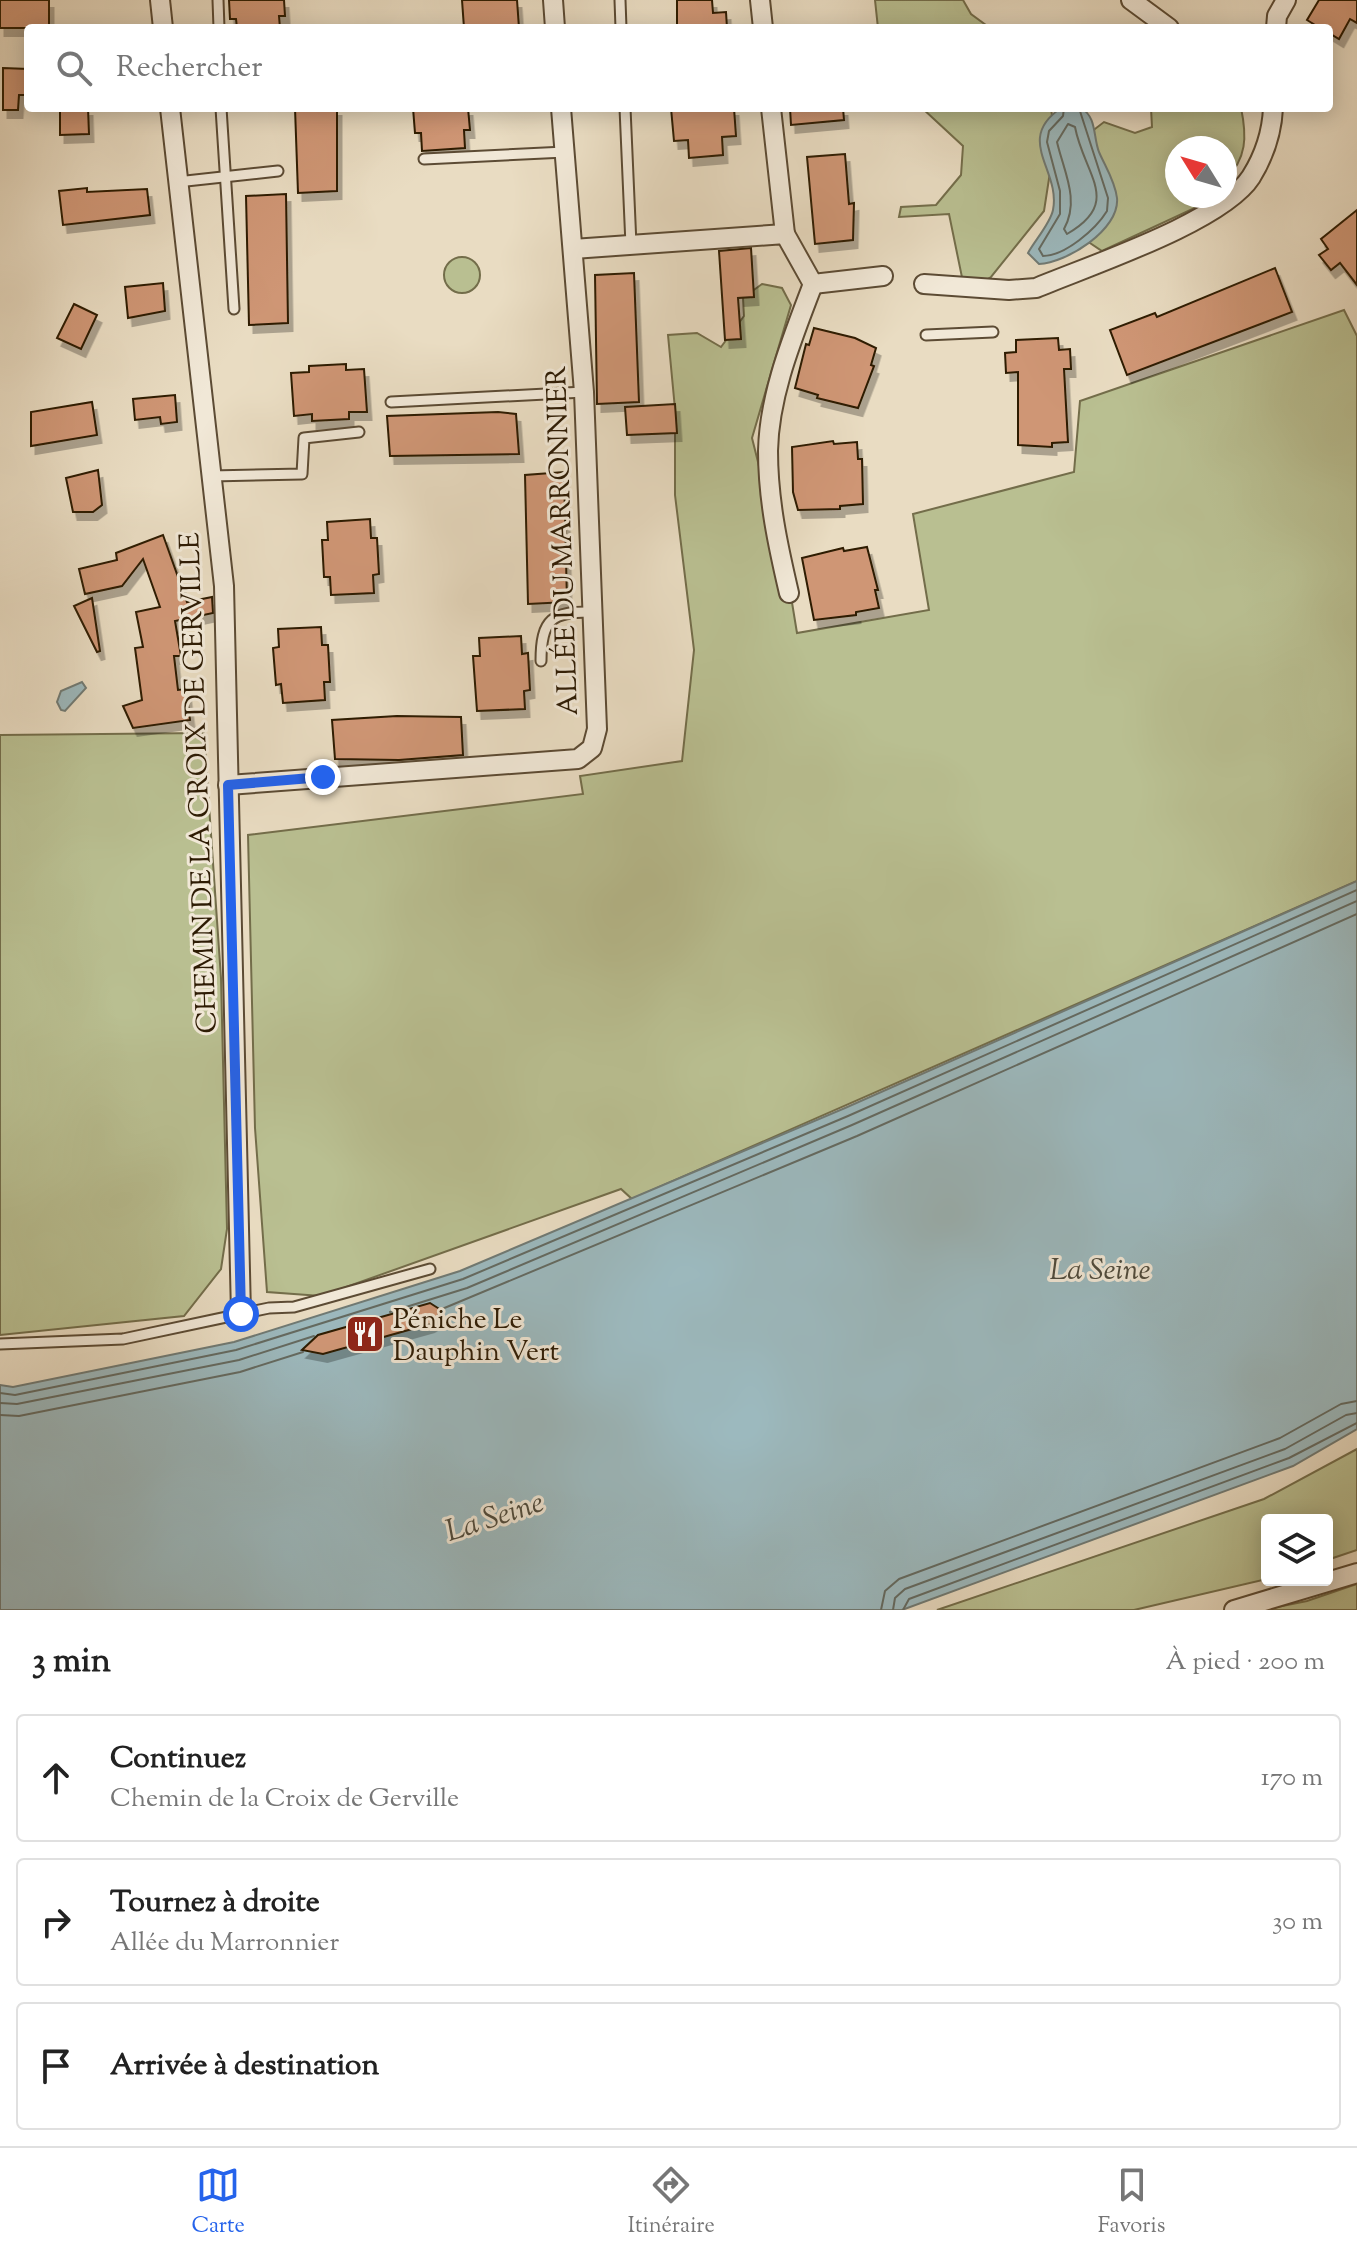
<!DOCTYPE html>
<html lang="fr">
<head>
<meta charset="utf-8">
<style>
  :root { --surface:#fff; --page:#f6f6f6; --text:#222; --muted:#767676; --line:#e0e0e0; --accent:#2563eb }
  body { margin:0; font-family:"Sorts Mill Goudy",serif; background:var(--page); color:var(--text) }
  .controls { position:absolute; right:24px; bottom:24px; display:grid; overflow:hidden; border-radius:8px; box-shadow:0 4px 20px #0003 }
  .controls button { width:72px; height:72px; display:grid; place-items:center; padding:0; border:0; border-bottom:2px solid var(--line); background:var(--surface); color:var(--text); font:40px sans-serif }
  .compass { position:absolute; left:1165px; top:136px; width:72px; height:72px; border-radius:50%; background:var(--surface); box-shadow:0 4px 20px #0003; rotate:307deg }
  .stop { position:absolute; width:24px; height:24px; margin:-18px; border:6px solid #2563eb; border-radius:50%; background:#fff }
  .stop.end { background:#2563eb; border-color:#fff; box-shadow:0 2px 8px #0008 }
  .list { margin:0; padding:0; list-style:none }
  h2 { display:flex; justify-content:space-between; align-items:center; height:104px; margin:0; padding:0 32px; font-size:34px }
  h2 small { font-size:26px; font-weight:400; color:var(--muted) }
  .list li { display:grid; grid-template-columns:52px 1fr auto; gap:24px; align-items:center; box-sizing:border-box; height:128px; margin:0 16px 16px; padding:0 16px; border:2px solid var(--line); border-radius:8px }
  .list b { display:block; font-size:30px; white-space:nowrap }
  .list p { margin:0; font-size:26px; white-space:nowrap; color:var(--muted) }
  .list em { font-size:26px; font-style:normal; color:var(--muted) }
  .icon { flex:none; width:44px; height:44px; fill:none; stroke:currentColor; stroke-width:2; stroke-linecap:round; stroke-linejoin:round }
  .map { position:relative; flex:none; width:1357px; height:1610px; overflow:hidden }
  .search { position:absolute; background:var(--surface); box-shadow:0 4px 20px #0003; left:24px; right:24px; top:24px; height:88px; display:flex; align-items:center; gap:20px; box-sizing:border-box; padding:0 28px; border-radius:8px; color:var(--muted); font-size:30px }
  .sheet { height:536px; background:var(--surface) }
  nav { display:flex; justify-content:space-around; align-items:center; box-sizing:border-box; height:112px; border-top:2px solid var(--line); background:var(--surface); font-size:22px; color:var(--muted) }
  nav a { display:grid; justify-items:center; gap:4px }
  nav .on { color:var(--accent) }
  .map>svg:first-child { display:block }
</style>
</head>
<body>
<div class="map">
<svg width="1357" height="1610" viewBox="0 0 1357 1610">
  <defs>
    <filter id="shadow"><feDropShadow dx="4.5" dy="8" stdDeviation="0" flood-color="#0004"/></filter>
  </defs>
  <rect width="100%" height="100%" fill="#e9dcc2"/>
  <filter id="stains"><feTurbulence type="fractalNoise" baseFrequency=".0025" numOctaves="4"/><feColorMatrix values="0 0 0 0 .2 0 0 0 0 .09 0 0 0 0 .02 0 0 0 .5 -.17"/></filter>
  <radialGradient id="worn" r=".72"><stop offset=".6" stop-color="#630" stop-opacity="0"/><stop offset="1" stop-color="#630" stop-opacity=".3"/></radialGradient>
  <!-- green -->
  <g fill="#b9bf91" stroke="#736d4a" stroke-width="2">
    <path d="M875,0H963L971,14L990,28H878Z"/>
    <path d="M922,108H1051L1055,140L1044,211L991,277L965,292L949,214L899,217L901,207L936,205L961,175L963,146Z"/>
    <path d="M1151,108H1241C1247,136 1247,159 1225,180V148H1177V196H1208L1197,207L1102,251L1084,239L1078,142L1104,122L1135,133L1152,127Z"/>
    <circle cx="462" cy="275" r="18"/>
    <path d="M762,284L782,288L791,305L752,438L762,478L778,517L797,633L929,610L913,514L1074,472L1080,401L1344,310L1357,336V881L632,1199L621,1189L321,1296L267,1292L255,1128L248,835L583,794L580,776L682,761L694,650L675,495V409L668,335L697,333L721,347L744,316L743,298Z"/>
    <path d="M204,733L221,978L227,1229L221,1269L184,1316L0,1335V735Z"/>
    <path d="M1357,1449V1550L1327,1560V1520H1267V1579L1134,1610H937L1264,1499Z"/>
    <path d="M1357,1584V1610H1262L1307,1601Z"/>
  </g>
  <!-- water -->
  <g fill="#9cb9be" stroke="#707a74" stroke-width="2">
    <path d="M1061,108H1081C1097,117 1093,137 1099,152C1105,166 1115,181 1117,198C1120,230 1066,263 1039,264L1028,253C1035,240 1050,224 1053,210C1061,170 1014,140 1061,108Z"/>
    <path d="M82,682L86,688L65,711L61,710L57,702L61,691Z"/>
    <path d="M1357,881V1429L1293,1466L902,1610H0V1385L13,1387L234,1342L460,1271L845,1108Z"/>
  </g>
  <g fill="none" stroke-linecap="round" stroke-linejoin="round">
    <!-- shore -->
    <g stroke="#646a61" stroke-width="2">
      <path d="M1064,108L1063,116L1049,131L1047,142L1060,191V214L1039,249L1043,256C1065,256 1096,229 1107,211L1108,198L1079,108"/>
      <path d="M1068,124L1075,127C1084,175 1123,202 1067,234L1064,229C1080,200 1064,172 1057,142Z"/>
      <path d="M442,1309L857,1136L1357,914"/>
      <path d="M390,1312L467,1288L852,1125L1357,901"/>
      <path d="M0,1393L15,1395L236,1350L463,1279L848,1116L1357,890"/>
      <path d="M0,1403L17,1404L239,1360L314,1336"/>
      <path d="M0,1415L19,1416L240,1372L303,1352"/>
      <path d="M881,1610L885,1591L899,1579L1280,1438L1341,1404L1357,1401"/>
      <path d="M893,1610L895,1598L905,1589L1285,1449L1346,1415L1357,1413"/>
      <path d="M903,1610L909,1599L1289,1458L1357,1423"/>
    </g>
  </g>
  <!-- building -->
  <g fill="#cf9674" stroke="#2d1b04" stroke-width="2" filter="url(#shadow)">
    <rect x="0" y="0" width="49" height="28"/>
    <path d="M229,0H284L285,16H279L280,28H237L236,19H230Z"/>
    <path d="M462,0H517L519,28H464Z"/>
    <path d="M677,0H712L713,13L726,12L727,28H677Z"/>
    <path d="M1319,0H1357V23L1350,19L1339,39L1329,33V28H1320L1307,20Z"/>
    <path d="M3,68L28,69V95H19L18,110H3Z"/>
    <path d="M60,108H88L89,134L60,135Z"/>
    <path d="M295,108H337V191L298,193Z"/>
    <path d="M413,108H468L470,130H464L465,148L422,151L421,133H415Z"/>
    <path d="M671,108H734L736,136L722,137L723,155L689,158L688,140L674,141Z"/>
    <path d="M790,108H843L844,120L791,125Z"/>
    <path d="M845,154L849,204L854,203L853,240L815,244L807,157Z"/>
    <path d="M87,188V192L147,189L150,215L63,225L59,191Z"/>
    <path d="M286,194L288,323L249,325L246,196Z"/>
    <path d="M1357,210V285L1340,263L1331,270L1319,255L1328,249L1321,239Z"/>
    <path d="M751,248L754,297L738,298L741,339L725,340L719,251Z"/>
    <path d="M1275,268L1292,312L1127,375L1110,330L1155,313L1157,317Z"/>
    <path d="M634,273L639,402L597,404L595,275Z"/>
    <path d="M163,283L165,311L128,318L125,287Z"/>
    <path d="M74,304L97,315L81,349L57,338Z"/>
    <path d="M814,328L855,338L876,348L871,365L874,366L858,408L817,398L818,395L795,388L806,344L809,345Z"/>
    <path d="M1058,338L1059,350L1070,349L1071,369H1064L1068,442L1052,443V447L1018,445V372L1006,373L1005,353L1016,352V340Z"/>
    <path d="M346,364V370L364,369L367,412H349V419L312,421V414L294,416L291,373L309,372V366Z"/>
    <path d="M175,395L177,422L161,424L160,417L135,420L133,399Z"/>
    <path d="M92,402L97,435L31,446V412Z"/>
    <path d="M675,404L677,433L627,435L625,407Z"/>
    <path d="M498,412L516,414L519,454L390,456L387,416Z"/>
    <path d="M833,441L834,444L857,442L858,459H862L863,504L840,506V509L798,510L793,492L792,447Z"/>
    <path d="M98,470L102,505L93,512H73L66,478Z"/>
    <path d="M564,472L567,602L528,604L525,475Z"/>
    <path d="M370,519L371,538H377L379,574L373,575L374,593L331,595L330,577H324L322,540H328L327,522Z"/>
    <path d="M163,535L187,602L212,597L213,613L175,621L181,656H174L178,690L186,689L190,720L133,728L123,706L142,700L135,648L143,647L136,612L160,607L143,559L122,586L85,594L79,569L117,560L116,553Z"/>
    <path d="M867,547L878,590H875L879,608L856,612V615L814,620L802,558L843,548L844,551Z"/>
    <path d="M92,598L100,651L97,652L74,606Z"/>
    <path d="M321,627L322,645H328L330,682H324L325,700L283,703L281,684L276,685L273,648L279,647L278,629Z"/>
    <path d="M521,636L522,654L528,653L530,690L524,691L525,709L477,711L473,656H480L479,638Z"/>
    <path d="M397,716L461,717L463,755L399,760L335,759L332,720Z"/>
    <path d="M430,1303L441,1310L436,1320L430,1324L323,1354L302,1350L318,1335Z"/>
  </g>
  <g fill="none" stroke-linecap="round" stroke-linejoin="round">
    <defs>
      <g id="service">
        <path d="M218,0L219,28"/>
        <path d="M620,0L621,28"/>
        <path d="M221,108L234,309"/>
        <path d="M625,108L631,245"/>
        <path d="M424,159L565,152"/>
        <path d="M177,182L278,171"/>
        <path d="M926,335L993,332"/>
        <path d="M391,402L584,392"/>
        <path d="M211,476L302,474L304,438L359,432"/>
        <path d="M541,661C541,619 552,611 593,612"/>
        <path d="M0,1344L123,1339L269,1308L294,1307L430,1269"/>
      </g>
      <g id="minor">
        <path d="M160,0L163,28"/>
        <path d="M553,0L555,28"/>
        <path d="M760,0L763,28"/>
        <path d="M1131,0L1169,28"/>
        <path d="M1276,28L1277,16L1286,0"/>
        <path d="M170,108L224,586L241,1314"/>
        <path d="M771,108L785,234"/>
        <path d="M573,249L785,234L813,284L883,276"/>
        <path d="M924,284L1009,290L1036,288C1088,266 1222,222 1251,177C1264,156 1272,132 1273,108"/>
        <path d="M789,593C778,546 768,500 768,451C769,394 793,337 813,284"/>
        <path d="M228,785L578,759L592,748L597,729L584,392L561,108"/>
        <path d="M1234,1610L1357,1573"/>
      </g>
    </defs>
    <!-- service casing -->
    <use href="#service" stroke="#5c4b34" stroke-width="13"/>
    <!-- minor casing -->
    <use href="#minor" stroke="#5c4b34" stroke-width="22"/>
    <!-- service -->
    <use href="#service" stroke="#f1e8d7" stroke-width="9"/>
    <!-- minor -->
    <use href="#minor" stroke="#f1e8d7" stroke-width="18"/>
  </g>
  <g fill="none" stroke-linecap="round" stroke-linejoin="round">
    <!-- route -->
    <path stroke="#2563eb" stroke-width="10" d="M241,1314L228,785L323,777"/>
  </g>
  <!-- icons -->
  <defs>
    <symbol id="restaurant-square" viewBox="-11 -11 22 22"><rect x="-9" y="-9" width="18" height="18" rx="4" fill="#8f2418" stroke="#f1e8d7"/><path d="M-5-6h1v4h1v-4h1v4h1v-4h1v5L-1.5 .5V6h-2V.5L-5-1ZM5-6V6H3V1.5H1.5Q1.5-4 5-6Z" fill="#fff"/></symbol>
  </defs>
  <g fill-rule="evenodd">
    <use href="#restaurant-square" x="343" y="1312" width="44" height="44"/>
  </g>
  <g text-anchor="middle" stroke-width="6" stroke-linejoin="round" paint-order="stroke">
    <!-- street labels -->
    <g font-size="28" fill="#2d1b04" stroke="#f1e8d7">
      <text transform="translate(561 541) rotate(-92)" y="10">ALLÉE DU MARRONNIER</text>
      <text transform="translate(197 783) rotate(-92)" y="10">CHEMIN DE LA CROIX DE GERVILLE</text>
    </g>
    <!-- poi labels -->
    <g font-size="28" fill="#2d1b04" stroke="#f1e8d7" text-anchor="start">
      <text x="393" y="1328">Péniche Le<tspan x="393" dy="32">Dauphin Vert</tspan></text>
    </g>
    <!-- water labels -->
    <g font-size="30" font-style="italic" fill="#4e4a3c" stroke="#f1e8d7">
      <text x="1100" y="1279">La Seine</text>
      <text transform="translate(494 1516) rotate(-18)" y="10">La Seine</text>
    </g>
  </g>
  <rect width="100%" height="100%" filter="url(#stains)"/>
  <rect width="100%" height="100%" fill="url(#worn)"/>
</svg>
<div class="controls">
<button><svg class="icon" aria-label="layers" viewBox="0 0 24 24"><path d="M12 4l9 5-9 5-9-5zM3 14l9 5 9-5"/></svg></button>
</div>
<svg class="compass" viewBox="-18 -18 36 36"><path d="M0-13l5 13h-10z" fill="#e53935"/><path d="M0 13l5-13h-10z" fill="#767676"/></svg>
<div class="stop" style="left:241px;top:1314px"></div>
<div class="stop end" style="left:323px;top:777px"></div>
<div class="search"><svg class="icon" aria-label="search" viewBox="0 0 24 24"><circle cx="10" cy="10" r="6"/><path d="M15 15l6 6"/></svg>Rechercher</div>
</div>
<section class="sheet">
<h2>3 min<small>À pied · 200 m</small></h2>
<ul class="list">
<li><svg class="icon" aria-label="ahead" viewBox="0 0 24 24"><path d="M12 20V5M6 11l6-6 6 6"/></svg><div><b>Continuez</b><p>Chemin de la Croix de Gerville</p></div><em>170 m</em></li>
<li><svg class="icon" aria-label="right" viewBox="0 0 24 24"><path d="M7 20v-9h11M14 6l5 5-5 5"/></svg><div><b>Tournez à droite</b><p>Allée du Marronnier</p></div><em>30 m</em></li>
<li><svg class="icon" aria-label="arrive" viewBox="0 0 24 24"><path d="M6 21V4h12l-3 4 3 4H6"/></svg><div><b>Arrivée à destination</b></div></li>
</ul>
</section>
<nav>
<a class="on"><svg class="icon" aria-label="map" viewBox="0 0 24 24"><path d="M3 6l6-2 6 2 6-2v14l-6 2-6-2-6 2zM9 4v14M15 6v14"/></svg>Carte</a>
<a><svg class="icon" aria-label="directions" viewBox="0 0 24 24"><path d="M12 3l9 9-9 9-9-9zM9 14v-3h6M13 9l2 2-2 2"/></svg>Itinéraire</a>
<a><svg class="icon" aria-label="saved" viewBox="0 0 24 24"><path d="M7 4h10v16l-5-4-5 4z"/></svg>Favoris</a>
</nav>
</body>
</html>
